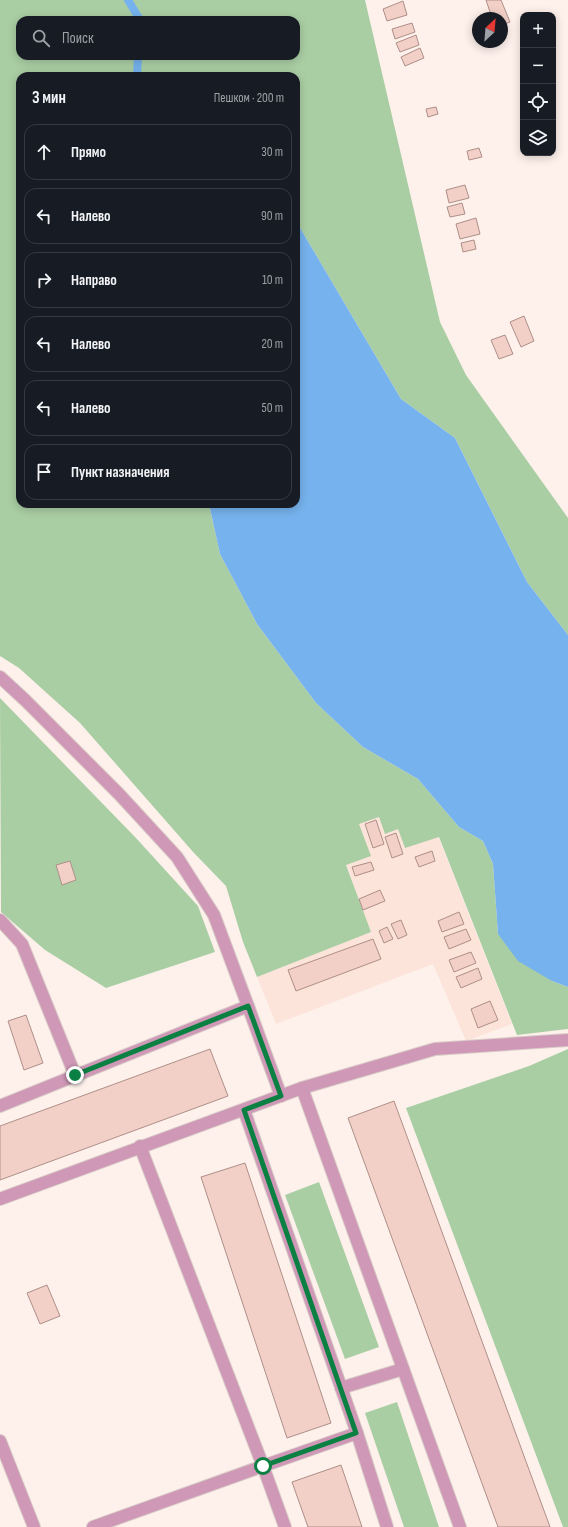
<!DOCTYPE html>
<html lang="ru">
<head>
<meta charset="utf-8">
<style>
  :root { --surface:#171b24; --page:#20242c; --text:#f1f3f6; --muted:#9ea1a6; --line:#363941 }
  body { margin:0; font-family:"Sofia Sans Condensed",sans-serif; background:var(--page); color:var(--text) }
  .controls { position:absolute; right:12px; top:12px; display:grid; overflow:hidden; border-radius:8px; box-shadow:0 2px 10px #0003 }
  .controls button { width:36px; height:36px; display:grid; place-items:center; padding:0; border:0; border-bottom:1px solid var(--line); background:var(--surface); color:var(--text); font:20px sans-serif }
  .compass { position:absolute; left:472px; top:12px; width:36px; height:36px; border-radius:50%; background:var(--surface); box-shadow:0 2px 10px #0003; rotate:26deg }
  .stop { position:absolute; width:12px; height:12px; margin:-9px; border:3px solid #0b8043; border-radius:50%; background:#fff }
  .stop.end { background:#0b8043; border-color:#fff; box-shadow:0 1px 4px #0008 }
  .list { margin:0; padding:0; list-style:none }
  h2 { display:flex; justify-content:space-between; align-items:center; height:52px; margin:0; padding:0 16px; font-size:17px }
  h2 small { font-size:13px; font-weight:400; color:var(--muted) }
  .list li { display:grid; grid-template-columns:26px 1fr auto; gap:12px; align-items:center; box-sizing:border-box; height:56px; margin:0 8px 8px; padding:0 8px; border:1px solid var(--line); border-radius:12px }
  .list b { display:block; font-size:15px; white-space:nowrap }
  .list em { font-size:13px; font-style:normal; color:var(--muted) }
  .icon { flex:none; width:22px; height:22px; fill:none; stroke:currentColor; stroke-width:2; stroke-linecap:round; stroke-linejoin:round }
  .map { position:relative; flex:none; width:568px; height:1527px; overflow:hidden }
  .search { position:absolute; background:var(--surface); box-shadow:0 2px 10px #0003; left:16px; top:16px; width:284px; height:44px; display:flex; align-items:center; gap:10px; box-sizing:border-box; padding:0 14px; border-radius:12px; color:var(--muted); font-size:15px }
  .panel { position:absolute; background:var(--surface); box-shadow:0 2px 10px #0003; left:16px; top:72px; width:284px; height:436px; border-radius:12px }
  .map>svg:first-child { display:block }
</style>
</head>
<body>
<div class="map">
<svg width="568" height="1527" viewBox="0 0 568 1527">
  <rect width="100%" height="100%" fill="#fef1ec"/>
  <!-- built -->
  <path fill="#fce4da" d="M379,817L398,829L438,836L512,1024L466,1041L433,964L276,1024L257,977L370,932L346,864L359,823Z"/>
  <!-- green -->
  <g fill="#aacea4" fill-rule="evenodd">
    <path d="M0,0H365L440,322L466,375L568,518V635L527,582L455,438L401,399L296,221V76H20V504H209L220,554L257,624L316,703L363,747L418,779L459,827L483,841L493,864L498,934L552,981L568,987V1029L517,1035L439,837L405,848L398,829L385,834L379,817L359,824L371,856L346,865L371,932L257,977L243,942L226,886L194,853L80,723L19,668L0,656ZM20,20H296V56H20Z"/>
    <path d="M0,698L136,838L198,906L215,952L106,988L45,950L1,912Z"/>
    <path d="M568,1049V1527H563L406,1108L529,1066Z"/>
    <path d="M319,1182L379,1347L345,1359L285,1195Z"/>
    <path d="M397,1402L439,1527H404L365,1413Z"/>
  </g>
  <!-- water -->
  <path fill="#76b2ed" d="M296,221L401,399L455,438L527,582L568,635V987L552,981L518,961L498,934L493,864L483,841L459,827L418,779L363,747L316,703L257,624L220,554L209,504H296Z"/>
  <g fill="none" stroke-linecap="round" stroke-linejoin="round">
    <!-- stream -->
    <g stroke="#76b2ed" stroke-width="8">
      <path d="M128,0L140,20"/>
      <path d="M137,76L138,56"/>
    </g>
  </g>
  <!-- building -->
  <g fill="#f2d0c8" stroke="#ae8f88">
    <path d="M486,0H501L510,22L502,25V18H492Z"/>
    <path d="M403,1L407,15L387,21L383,9Z"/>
    <path d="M412,23L415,32L395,39L392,29Z"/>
    <path d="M416,35L419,45L400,52L396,43Z"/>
    <path d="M420,48L424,58L405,66L401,57Z"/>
    <path d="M436,107L438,114L428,117L426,109Z"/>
    <path d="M479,148L482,157L469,160L467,151Z"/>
    <path d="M465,185L469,198L449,203L446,190Z"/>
    <path d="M462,203L465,214L450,217L447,207Z"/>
    <path d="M476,218L480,234L460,239L456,224Z"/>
    <path d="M474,240L476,249L463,252L461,243Z"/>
    <path d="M524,316L534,341L521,347L510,322Z"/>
    <path d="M505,335L513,354L499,359L491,340Z"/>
    <path d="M376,820L384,844L373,848L365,824Z"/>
    <path d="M396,833L403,854L392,858L385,837Z"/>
    <path d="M432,851L435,861L419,867L415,857Z"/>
    <path d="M70,861L76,880L62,885L56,865Z"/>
    <path d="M371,862L374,870L355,876L352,867Z"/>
    <path d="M380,890L385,901L363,910L359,899Z"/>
    <path d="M459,912L464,924L442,932L438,921Z"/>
    <path d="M401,920L407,935L398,939L391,924Z"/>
    <path d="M387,927L393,939L384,943L379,931Z"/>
    <path d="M466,929L471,940L449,949L444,937Z"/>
    <path d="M373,939L381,959L296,991L288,970Z"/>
    <path d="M471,952L476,963L454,972L449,960Z"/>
    <path d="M478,968L482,979L461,988L456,977Z"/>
    <path d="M490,1001L498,1020L478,1028L471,1009Z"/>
    <path d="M26,1015L43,1063L24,1070L8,1021Z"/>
    <path d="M210,1049L228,1096L0,1180V1126Z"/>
    <path d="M394,1101L550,1527H498L348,1118Z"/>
    <path d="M245,1163L331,1423L287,1438L201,1177Z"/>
    <path d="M47,1285L60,1316L40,1324L27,1293Z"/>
    <path d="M341,1465L362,1527H308L292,1482Z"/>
  </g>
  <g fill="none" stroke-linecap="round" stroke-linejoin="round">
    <defs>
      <g id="lane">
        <path d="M0,920L22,944L75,1075"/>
        <path d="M302,1088L460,1527"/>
        <path d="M0,1106L248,1006L281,1096"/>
        <path d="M244,1110L357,1433L387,1527"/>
        <path d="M140,1146L263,1466L357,1433"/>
        <path d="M0,1199L302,1088L435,1049L568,1040"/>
        <path d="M341,1388L403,1369"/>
        <path d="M93,1527L263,1466L285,1527"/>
      </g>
      <g id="street">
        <path d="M0,677L25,700L119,794L177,857L214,915L248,1006"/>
        <path d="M0,1441L34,1527"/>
      </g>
    </defs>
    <!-- lane casing -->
    <use href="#lane" stroke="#dacdc8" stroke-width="14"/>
    <!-- street casing -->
    <use href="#street" stroke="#dacdc8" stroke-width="14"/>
    <!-- lane -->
    <use href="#lane" stroke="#ce98b6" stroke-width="12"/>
    <!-- street -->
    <use href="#street" stroke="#ce98b6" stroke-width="12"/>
  </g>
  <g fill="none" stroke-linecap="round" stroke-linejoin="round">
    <!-- route -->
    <path stroke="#0b8043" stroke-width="5" d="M75,1075L248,1006L281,1096L244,1110L356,1433L263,1466"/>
  </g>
</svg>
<div class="controls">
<button>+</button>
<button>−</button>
<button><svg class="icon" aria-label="locate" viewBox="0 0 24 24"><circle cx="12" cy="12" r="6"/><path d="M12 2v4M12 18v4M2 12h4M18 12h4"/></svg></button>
<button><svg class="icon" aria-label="layers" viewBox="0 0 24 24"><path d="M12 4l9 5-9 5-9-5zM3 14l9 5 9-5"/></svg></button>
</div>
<svg class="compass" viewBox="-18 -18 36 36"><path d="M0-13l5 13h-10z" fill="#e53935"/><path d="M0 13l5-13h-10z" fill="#9ea1a6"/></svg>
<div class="stop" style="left:263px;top:1466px"></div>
<div class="stop end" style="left:75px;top:1075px"></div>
<div class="search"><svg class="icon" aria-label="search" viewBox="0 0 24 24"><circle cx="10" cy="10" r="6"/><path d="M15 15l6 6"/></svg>Поиск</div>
<section class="panel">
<h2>3 мин<small>Пешком · 200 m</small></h2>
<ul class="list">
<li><svg class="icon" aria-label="ahead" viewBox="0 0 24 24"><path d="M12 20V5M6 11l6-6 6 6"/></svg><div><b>Прямо</b></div><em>30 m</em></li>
<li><svg class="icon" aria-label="left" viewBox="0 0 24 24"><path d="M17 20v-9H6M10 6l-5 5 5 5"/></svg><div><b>Налево</b></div><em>90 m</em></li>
<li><svg class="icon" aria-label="right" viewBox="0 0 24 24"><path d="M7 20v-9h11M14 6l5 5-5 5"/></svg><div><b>Направо</b></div><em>10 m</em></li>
<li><svg class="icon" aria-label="left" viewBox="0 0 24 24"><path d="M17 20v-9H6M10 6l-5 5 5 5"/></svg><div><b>Налево</b></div><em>20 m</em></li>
<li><svg class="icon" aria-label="left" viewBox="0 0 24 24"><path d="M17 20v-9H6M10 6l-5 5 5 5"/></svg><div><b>Налево</b></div><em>50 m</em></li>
<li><svg class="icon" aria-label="arrive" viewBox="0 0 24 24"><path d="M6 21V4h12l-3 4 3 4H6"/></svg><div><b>Пункт назначения</b></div></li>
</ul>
</section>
</div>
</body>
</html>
